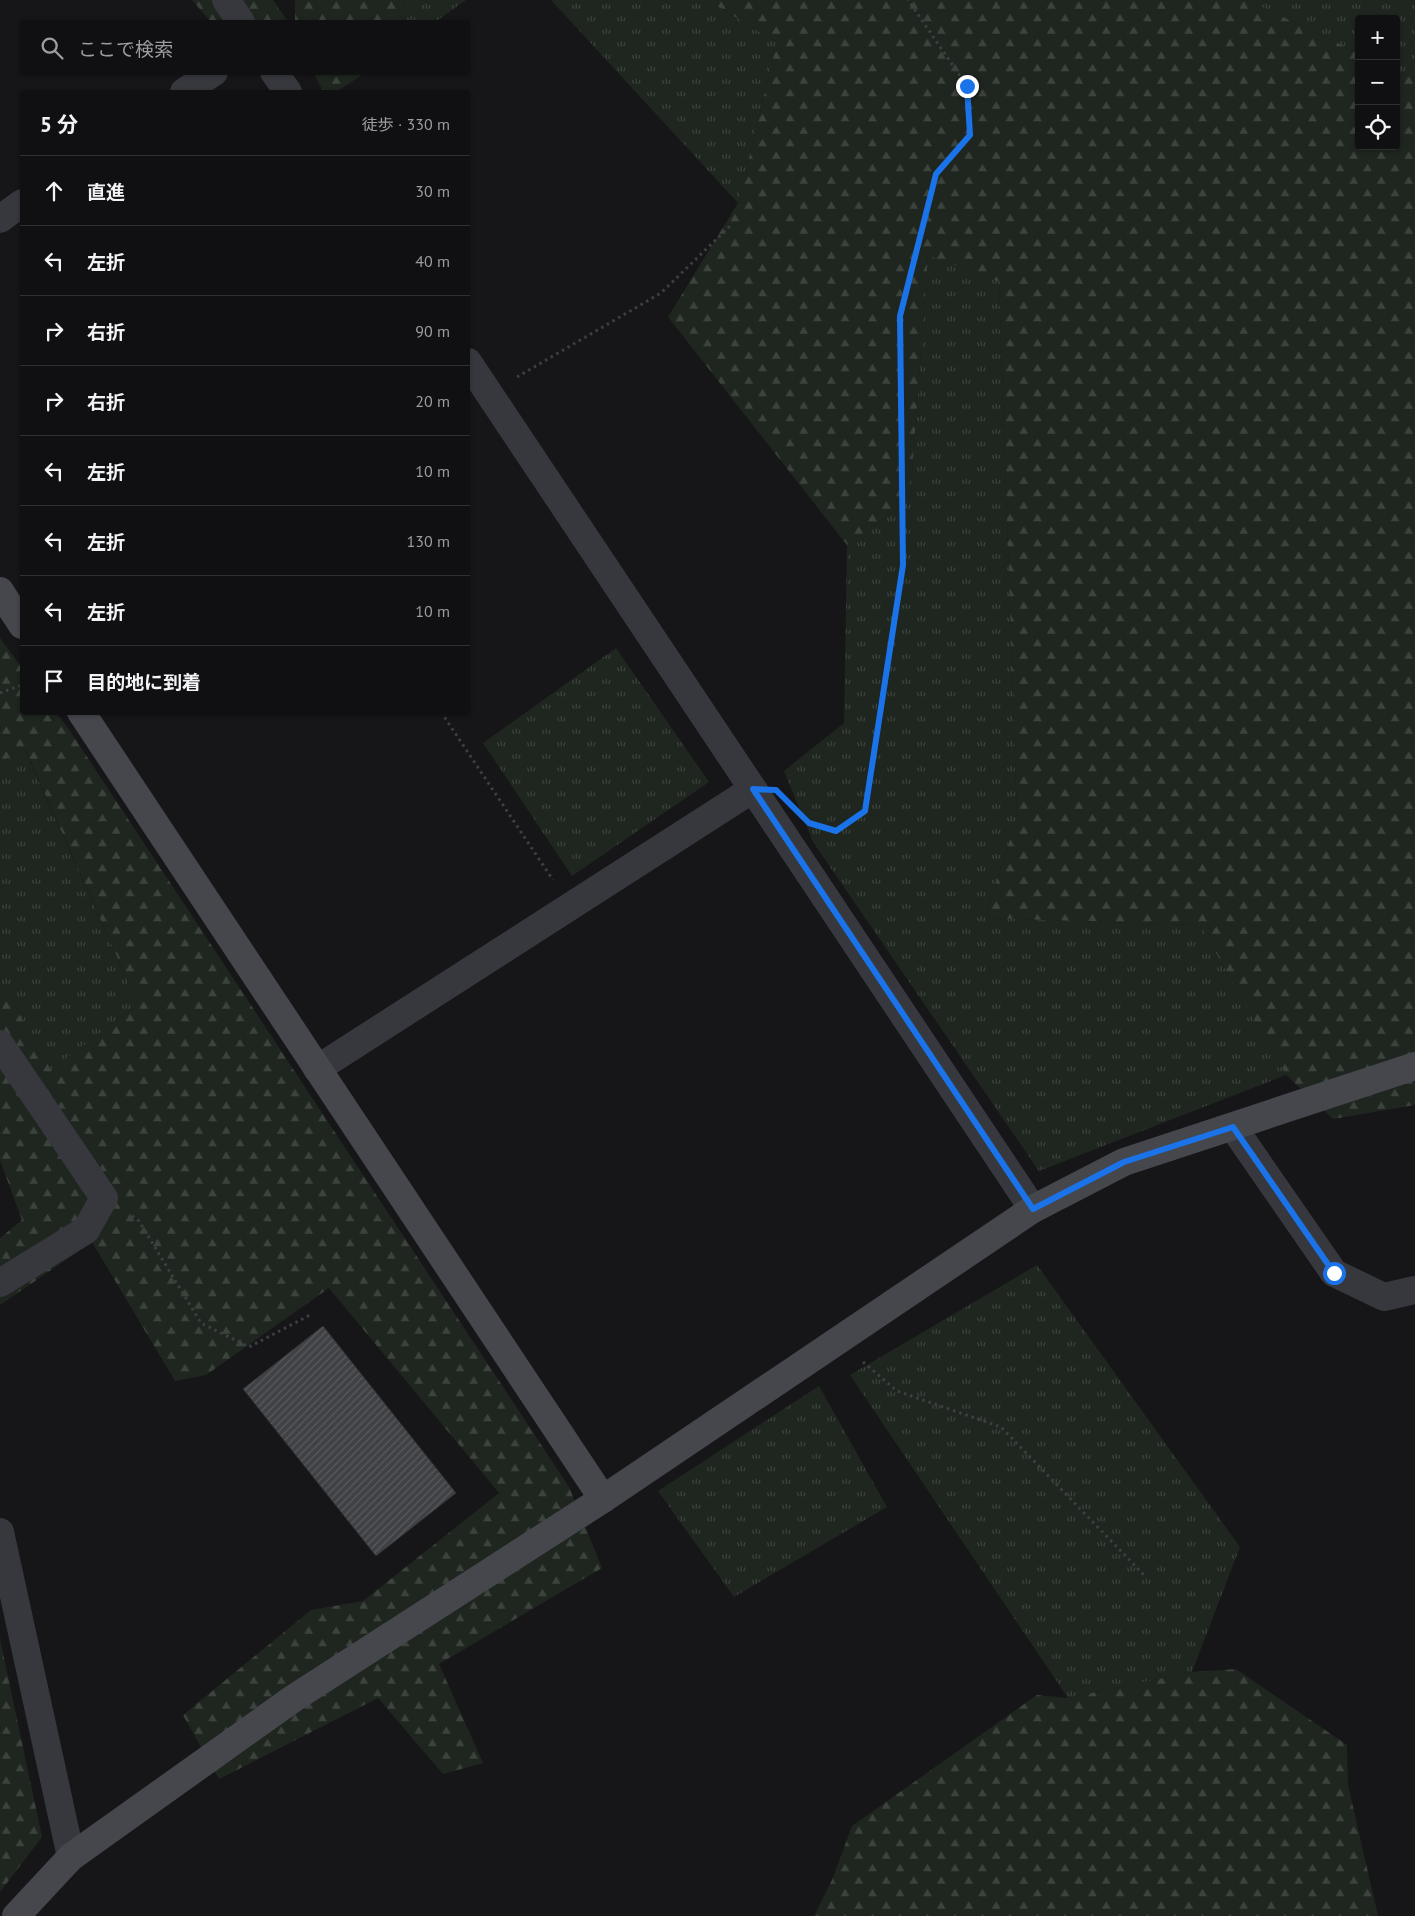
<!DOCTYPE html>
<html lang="ja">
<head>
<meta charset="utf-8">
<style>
  :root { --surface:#101012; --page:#19191b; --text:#f1f3f6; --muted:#9c9d9f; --line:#303032 }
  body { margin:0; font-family:"PT Sans","Noto Sans JP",sans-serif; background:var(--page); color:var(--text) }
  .controls { position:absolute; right:15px; top:15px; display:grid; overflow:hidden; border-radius:5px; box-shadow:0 1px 4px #0004 }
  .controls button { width:45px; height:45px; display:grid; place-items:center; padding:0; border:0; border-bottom:1px solid var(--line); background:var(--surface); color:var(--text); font:25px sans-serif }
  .stop { position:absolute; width:15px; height:15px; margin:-11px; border:4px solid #1a73e8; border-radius:50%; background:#fff }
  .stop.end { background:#1a73e8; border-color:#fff; box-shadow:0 1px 5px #0008 }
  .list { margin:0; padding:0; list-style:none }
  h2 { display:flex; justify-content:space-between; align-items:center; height:65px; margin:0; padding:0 20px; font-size:21px }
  h2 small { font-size:16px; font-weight:400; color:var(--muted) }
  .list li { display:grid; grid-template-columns:32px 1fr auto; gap:15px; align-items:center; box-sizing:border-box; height:70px; padding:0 20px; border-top:1px solid var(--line) }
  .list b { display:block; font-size:19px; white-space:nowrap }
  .list em { font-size:16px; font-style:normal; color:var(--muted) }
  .icon { flex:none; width:28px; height:28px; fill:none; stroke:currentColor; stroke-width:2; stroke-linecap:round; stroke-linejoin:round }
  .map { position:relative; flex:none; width:1415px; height:1916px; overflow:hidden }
  .search { position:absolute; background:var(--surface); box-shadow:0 1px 4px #0004; left:20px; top:20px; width:450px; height:55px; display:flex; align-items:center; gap:12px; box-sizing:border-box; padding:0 18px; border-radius:5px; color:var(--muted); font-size:19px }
  .panel { position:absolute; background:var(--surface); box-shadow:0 1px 4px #0004; left:20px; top:90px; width:450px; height:625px; border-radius:5px }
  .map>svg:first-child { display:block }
</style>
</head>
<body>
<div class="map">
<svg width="1415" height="1916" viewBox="0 0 1415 1916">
  <defs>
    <pattern id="grass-tufts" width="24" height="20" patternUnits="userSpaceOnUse" patternTransform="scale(1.25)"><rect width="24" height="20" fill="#1e261f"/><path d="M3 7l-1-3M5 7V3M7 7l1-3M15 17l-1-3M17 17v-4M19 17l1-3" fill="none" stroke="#3c433d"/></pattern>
    <pattern id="forest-firs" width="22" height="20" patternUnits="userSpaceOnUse" patternTransform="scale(1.25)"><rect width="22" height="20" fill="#1e261f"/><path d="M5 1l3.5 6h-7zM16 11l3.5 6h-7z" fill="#3c433d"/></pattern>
    <pattern id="building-hatch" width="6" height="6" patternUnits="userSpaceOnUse" patternTransform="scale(1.25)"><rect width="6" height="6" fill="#404145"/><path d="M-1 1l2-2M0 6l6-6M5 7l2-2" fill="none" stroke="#595a5e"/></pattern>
  </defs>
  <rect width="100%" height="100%" fill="#161618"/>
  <!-- grass -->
  <g fill="url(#grass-tufts)">
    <path d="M404,0H466L435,22H401Z"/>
    <path d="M551,0H707L777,42L738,203Z"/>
    <path d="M1247,0H1415V79L1396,70V19H1359V53Z"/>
    <path d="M928,254L999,282L1017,817L985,918L1200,925L1286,1075L1039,1171L813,842L784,771L844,723L847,545L910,500Z"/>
    <path d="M616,648L709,782L572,876L483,743Z"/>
    <path d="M24,748L138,1004L51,1071L0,980V762Z"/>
    <path d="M1037,1265L1240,1547L1192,1672L1068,1698L850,1375Z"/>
    <path d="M819,1386L887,1507L734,1597L658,1491Z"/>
  </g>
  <!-- forest -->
  <g fill="url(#forest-firs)">
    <path d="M192,0H273L288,22H211Z"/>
    <path d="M295,0H404L401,22H295Z"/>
    <path d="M707,0H1247L1359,53V146H1396V70L1415,79V1105L1333,1119L1286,1075L1200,925L985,918L1017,817L999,282L928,255L910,500L847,545L668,317L738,203L777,42Z"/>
    <path d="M314,73H365L336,92H323Z"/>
    <path d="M0,638L22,668V712L56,713L68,728L569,1487L602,1568L439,1664L483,1763L443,1774L378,1698L219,1779L183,1715L311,1610L363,1601L499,1493L329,1288L206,1375L175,1381L92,1242L0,1305V1238L22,1220L0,1160V980L51,1070L138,1004L25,749L0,762Z"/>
    <path d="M0,1639L42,1837L0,1892Z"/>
    <path d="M1236,1669L1347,1745L1348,1785L1378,1916H814L832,1880L852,1826L1037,1695L1068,1698L1192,1672Z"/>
  </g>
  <!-- building -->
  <path fill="url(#building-hatch)" stroke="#303034" d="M323,1326L456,1493L376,1556L243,1389Z"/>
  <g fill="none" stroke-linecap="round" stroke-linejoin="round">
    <!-- path -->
    <g stroke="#3d3f44" stroke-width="3" stroke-dasharray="2.5 4" stroke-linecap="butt">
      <path d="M517,377L661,293L732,224"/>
      <path d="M0,693L22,685"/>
      <path d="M441,712L553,880"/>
      <path d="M817,826L836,831L865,811L903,565L901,316L936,174L970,135L967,86L908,0"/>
      <path d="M132,1216L139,1221L201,1323L249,1347L310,1315"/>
      <path d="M863,1362L897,1391L1001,1427L1145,1576"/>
    </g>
    <!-- street -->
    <g stroke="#37383d" stroke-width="28">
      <path d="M226,0L241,22"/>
      <path d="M274,72L288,92"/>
      <path d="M184,92L214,72"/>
      <path d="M0,219L22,203"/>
      <path d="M468,362L1033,1209"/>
      <path d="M0,1044L104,1198L86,1230L0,1283"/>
      <path d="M317,1069L753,789"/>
      <path d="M1233,1127L1334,1273L1384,1297L1415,1290"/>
      <path d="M0,1532L71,1857"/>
    </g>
    <!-- secondary -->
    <g stroke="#45474d" stroke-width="28">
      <path d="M0,591L22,625"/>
      <path d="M81,712L603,1499"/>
      <path d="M16,1916L71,1857L294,1698L603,1499L1033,1209L1124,1162L1415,1066"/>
    </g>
  </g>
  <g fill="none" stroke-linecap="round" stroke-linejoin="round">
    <!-- route -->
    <path stroke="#1a73e8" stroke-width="6" d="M967,86L970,135L936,174L900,316L903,565L865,811L836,831L809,823L776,790L753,789L1033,1209L1124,1162L1233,1127L1334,1273"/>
  </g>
</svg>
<div class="controls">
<button>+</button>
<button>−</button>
<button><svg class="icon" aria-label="locate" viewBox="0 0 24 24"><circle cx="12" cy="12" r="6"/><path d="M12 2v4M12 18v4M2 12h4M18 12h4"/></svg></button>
</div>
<div class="stop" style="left:1334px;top:1273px"></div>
<div class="stop end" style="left:967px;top:86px"></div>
<div class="search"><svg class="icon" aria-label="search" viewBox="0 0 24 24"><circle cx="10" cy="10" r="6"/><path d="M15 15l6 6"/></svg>ここで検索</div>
<section class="panel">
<h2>5 分<small>徒歩 · 330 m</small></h2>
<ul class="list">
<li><svg class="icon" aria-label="ahead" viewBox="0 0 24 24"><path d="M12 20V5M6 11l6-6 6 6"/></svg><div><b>直進</b></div><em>30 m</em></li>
<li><svg class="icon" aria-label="left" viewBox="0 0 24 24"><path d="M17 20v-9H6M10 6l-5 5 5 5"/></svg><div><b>左折</b></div><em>40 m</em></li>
<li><svg class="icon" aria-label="right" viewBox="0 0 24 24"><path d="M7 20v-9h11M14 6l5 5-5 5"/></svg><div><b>右折</b></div><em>90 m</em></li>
<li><svg class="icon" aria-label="right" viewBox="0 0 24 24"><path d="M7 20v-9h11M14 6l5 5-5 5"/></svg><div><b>右折</b></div><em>20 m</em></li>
<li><svg class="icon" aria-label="left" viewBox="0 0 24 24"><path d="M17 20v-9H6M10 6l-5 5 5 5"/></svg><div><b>左折</b></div><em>10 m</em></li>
<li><svg class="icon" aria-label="left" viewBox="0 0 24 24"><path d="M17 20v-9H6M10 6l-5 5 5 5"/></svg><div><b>左折</b></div><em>130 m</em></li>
<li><svg class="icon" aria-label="left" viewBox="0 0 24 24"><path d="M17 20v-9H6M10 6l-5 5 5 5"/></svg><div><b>左折</b></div><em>10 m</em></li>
<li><svg class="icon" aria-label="arrive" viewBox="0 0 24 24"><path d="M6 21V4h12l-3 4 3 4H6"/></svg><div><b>目的地に到着</b></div></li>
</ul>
</section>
</div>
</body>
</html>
